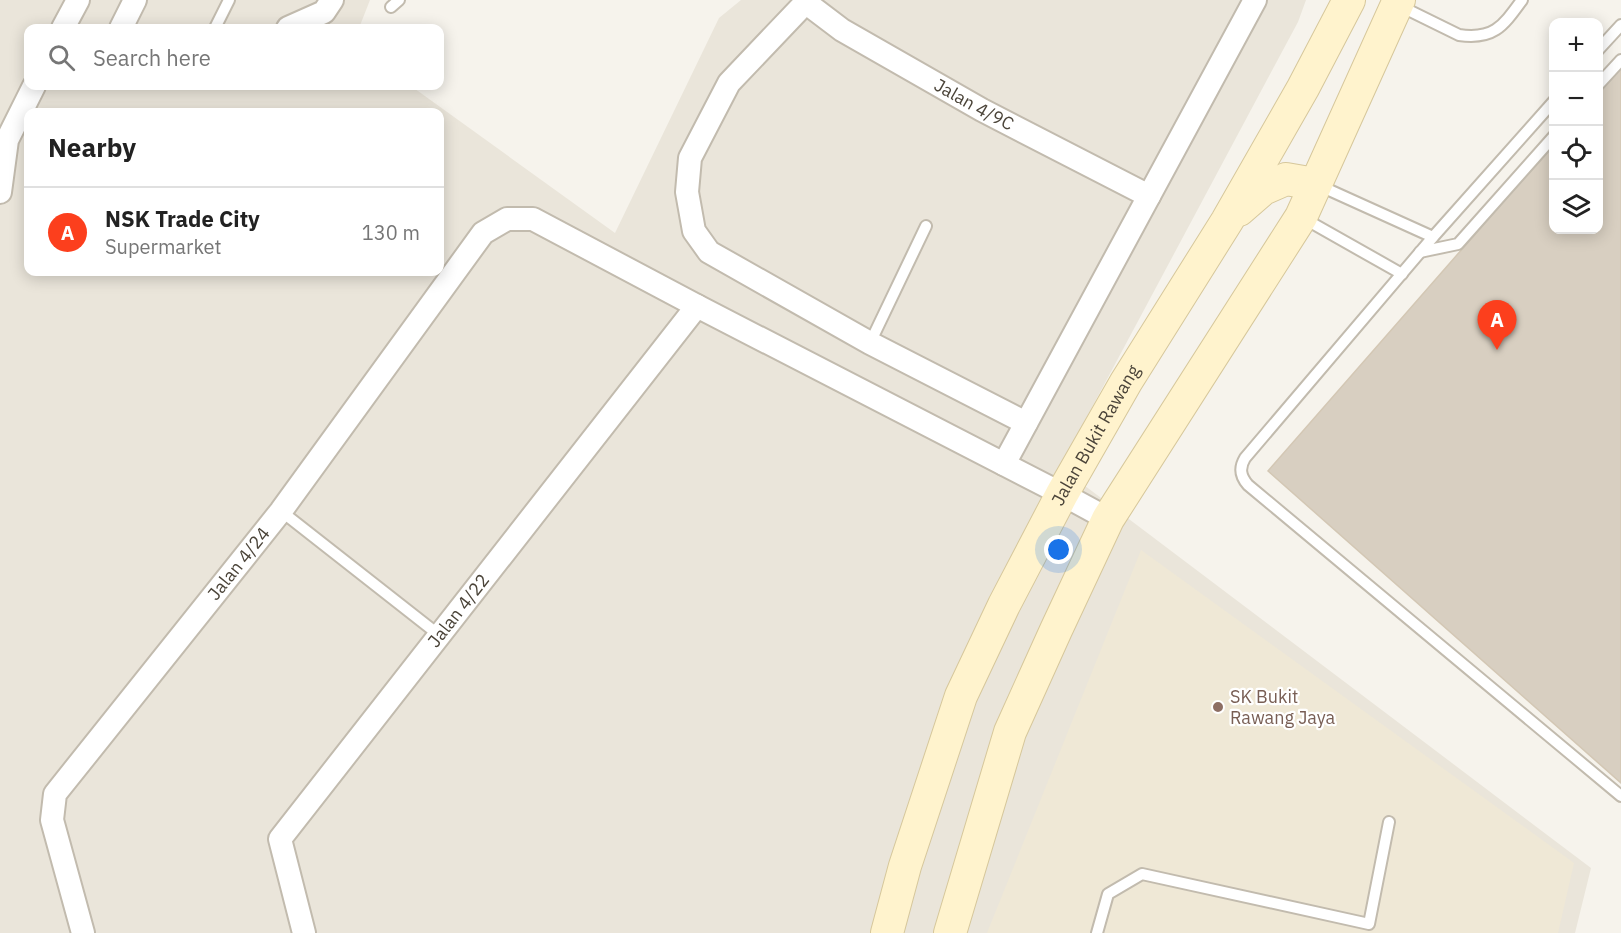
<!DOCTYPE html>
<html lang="en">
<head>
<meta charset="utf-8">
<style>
  :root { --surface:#fff; --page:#f6f6f6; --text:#222; --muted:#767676; --line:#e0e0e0; --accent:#fc3f1d }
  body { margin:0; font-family:"IBM Plex Sans",sans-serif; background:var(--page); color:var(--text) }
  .controls { position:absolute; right:18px; top:18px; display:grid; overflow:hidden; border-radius:12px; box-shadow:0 3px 15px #0003 }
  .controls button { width:54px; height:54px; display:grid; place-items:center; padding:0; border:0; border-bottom:2px solid var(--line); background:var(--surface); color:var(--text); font:30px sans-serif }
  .you { position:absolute; left:1059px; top:550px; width:21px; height:21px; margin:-15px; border:4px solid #fff; border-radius:50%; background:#1a73e8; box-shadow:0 0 0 9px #1a73e833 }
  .badge { display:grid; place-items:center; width:39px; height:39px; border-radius:50%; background:var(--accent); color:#fff; font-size:20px; font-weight:700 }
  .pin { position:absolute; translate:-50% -50px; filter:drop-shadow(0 2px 3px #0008) }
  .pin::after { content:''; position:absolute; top:32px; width:21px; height:18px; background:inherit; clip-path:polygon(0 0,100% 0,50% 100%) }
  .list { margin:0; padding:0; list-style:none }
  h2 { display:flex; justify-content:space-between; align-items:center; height:78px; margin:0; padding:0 24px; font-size:26px }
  h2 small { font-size:20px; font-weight:400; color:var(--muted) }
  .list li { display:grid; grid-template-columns:39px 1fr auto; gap:18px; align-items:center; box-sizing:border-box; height:90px; padding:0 24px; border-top:2px solid var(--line) }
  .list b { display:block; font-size:22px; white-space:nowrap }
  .list p { margin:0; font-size:20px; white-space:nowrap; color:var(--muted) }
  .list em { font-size:20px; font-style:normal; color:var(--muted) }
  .icon { flex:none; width:33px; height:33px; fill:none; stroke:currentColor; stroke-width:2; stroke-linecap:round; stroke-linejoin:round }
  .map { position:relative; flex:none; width:1621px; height:933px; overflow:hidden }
  .search { position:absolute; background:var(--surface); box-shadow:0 3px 15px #0003; left:24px; top:24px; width:420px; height:66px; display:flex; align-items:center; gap:15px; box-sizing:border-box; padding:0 21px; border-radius:12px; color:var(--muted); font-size:22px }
  .panel { position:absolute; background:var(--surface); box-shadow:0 3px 15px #0003; left:24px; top:108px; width:420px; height:168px; border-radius:12px }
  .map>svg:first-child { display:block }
</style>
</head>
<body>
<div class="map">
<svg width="1621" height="933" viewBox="0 0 1621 933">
  <rect width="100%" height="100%" fill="#f6f3ec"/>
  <!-- residential -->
  <path fill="#eae5da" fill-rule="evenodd" d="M0,0H370L359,28H28V86H411L615,233L719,18L741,0H1306L1298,22L1060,467L1591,868L1575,933H0ZM28,112H440V272H28Z"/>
  <!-- education -->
  <path fill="#efe8d6" d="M1141,550L1574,863L1558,933H987Z"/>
  <!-- building -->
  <path fill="#d8cfc1" stroke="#d3c7b4" stroke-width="1.5" d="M1621,66V783L1268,471L1554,144V230H1598V92Z"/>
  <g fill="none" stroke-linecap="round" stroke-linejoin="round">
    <defs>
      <g id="lane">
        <path d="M1400,6L1459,35C1494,40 1503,26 1522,0"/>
        <path d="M391,7L399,0"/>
        <path d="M215,28L229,0"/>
        <path d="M1598,50L1621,25"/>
        <path d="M1598,85L1621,60"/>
        <path d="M1554,101L1433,237L1245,458C1239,468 1240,476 1248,485L1621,796"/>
        <path d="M1318,185L1433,237"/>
        <path d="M1303,218L1402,274"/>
        <path d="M1420,252L1458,244L1554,136"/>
        <path d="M870,343L926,226"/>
        <path d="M281,511L439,635"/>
        <path d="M1097,933L1108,894L1142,874L1369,924L1389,822"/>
      </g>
      <g id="street">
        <path d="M808,0L729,83L690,158L687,192L694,231L709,252L870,343L1026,423"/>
        <path id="s1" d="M805,2L842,30L982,110L1149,196"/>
        <path d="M63,28L78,0"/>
        <path d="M121,28L135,0"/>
        <path d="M288,28L324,12L332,0"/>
        <path d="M0,192L7,140L34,86"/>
        <path d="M1004,464L1255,0"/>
        <path id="s2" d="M83,933L52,820L55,794L281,511L483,233L507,219H533L697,306L1062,494L1108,519"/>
        <path id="s3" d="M304,933L280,839L697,306"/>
      </g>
      <g id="secondary">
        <path d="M1239,210L1263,189L1286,179L1315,184"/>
        <path id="s4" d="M887,933L905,866L961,696L1004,605L1062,494L1126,382L1227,221L1303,88L1349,0"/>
        <path d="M950,933L1010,732L1056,630L1108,519L1301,217L1399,0"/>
      </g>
    </defs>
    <!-- lane casing -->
    <use href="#lane" stroke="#c2bbae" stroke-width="14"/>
    <!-- street casing -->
    <use href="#street" stroke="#c2bbae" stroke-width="26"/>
    <!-- secondary casing -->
    <use href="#secondary" stroke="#d6c79b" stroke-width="34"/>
    <!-- lane -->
    <use href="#lane" stroke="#fff" stroke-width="10"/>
    <!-- street -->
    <use href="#street" stroke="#fff" stroke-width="22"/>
    <!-- secondary -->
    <use href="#secondary" stroke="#fff3cd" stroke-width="32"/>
  </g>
  <!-- markers -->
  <circle fill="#8d6e63" stroke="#fff" stroke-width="2" cx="1218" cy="707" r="6"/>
  <g text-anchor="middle" stroke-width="4.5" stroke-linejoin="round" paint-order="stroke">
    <!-- street labels -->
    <g font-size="18" fill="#4b4439" stroke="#fff">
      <text dy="6" stroke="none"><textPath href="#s1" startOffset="198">Jalan 4/9C</textPath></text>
      <text dy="6" stroke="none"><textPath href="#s4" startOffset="542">Jalan Bukit Rawang</textPath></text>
      <text dy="6" stroke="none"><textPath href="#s2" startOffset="438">Jalan 4/24</textPath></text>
      <text dy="6" stroke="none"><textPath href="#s3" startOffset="387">Jalan 4/22</textPath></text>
    </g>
    <!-- education labels -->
    <g font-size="18" fill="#785e54" stroke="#fff" text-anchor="start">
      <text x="1230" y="703">SK Bukit<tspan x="1230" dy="21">Rawang Jaya</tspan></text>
    </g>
  </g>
</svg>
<div class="controls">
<button>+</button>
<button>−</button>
<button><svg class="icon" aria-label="locate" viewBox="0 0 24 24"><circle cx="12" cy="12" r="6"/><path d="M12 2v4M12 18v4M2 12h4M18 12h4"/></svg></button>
<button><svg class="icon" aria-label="layers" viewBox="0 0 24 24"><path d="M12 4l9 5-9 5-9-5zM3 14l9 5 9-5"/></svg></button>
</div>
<div class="you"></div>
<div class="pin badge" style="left:1497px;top:350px">A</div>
<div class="search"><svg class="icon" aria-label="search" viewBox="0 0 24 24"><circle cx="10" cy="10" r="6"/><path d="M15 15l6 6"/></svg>Search here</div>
<section class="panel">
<h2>Nearby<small></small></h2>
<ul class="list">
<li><span class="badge">A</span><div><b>NSK Trade City</b><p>Supermarket</p></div><em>130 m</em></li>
</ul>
</section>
</div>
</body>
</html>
